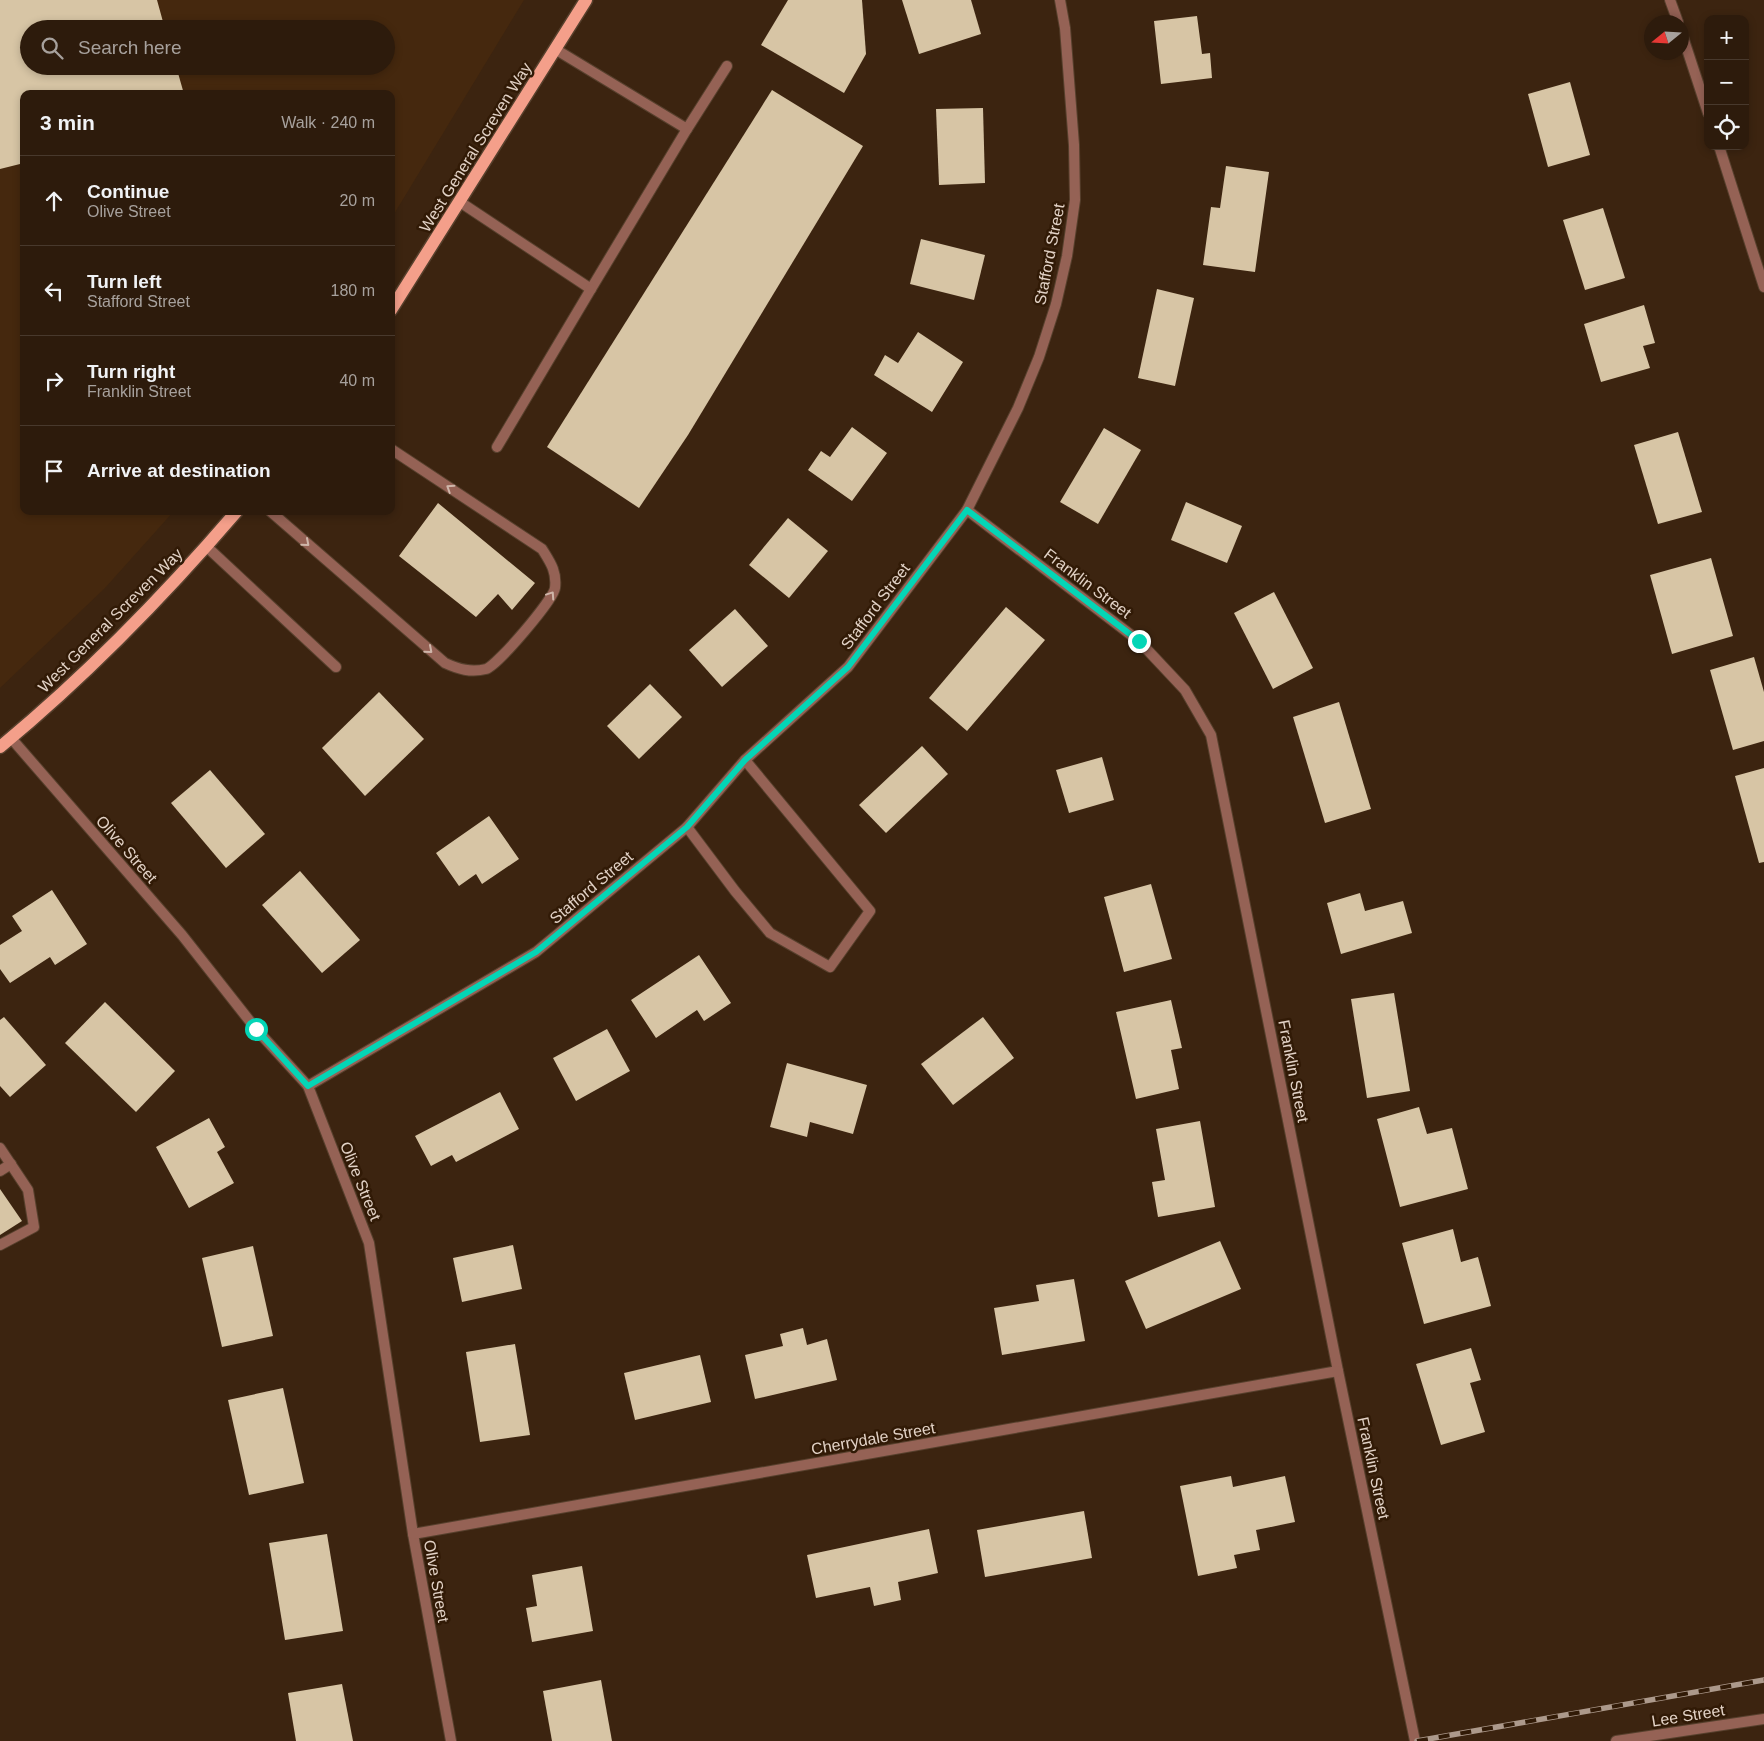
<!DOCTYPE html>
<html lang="en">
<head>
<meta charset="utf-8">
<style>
  :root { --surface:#2d1b0c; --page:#39281a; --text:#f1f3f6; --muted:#a7a19d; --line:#48392d }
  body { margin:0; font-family:Arial,sans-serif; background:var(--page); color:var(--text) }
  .controls { position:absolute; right:15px; top:15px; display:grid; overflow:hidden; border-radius:10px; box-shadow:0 2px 8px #0003 }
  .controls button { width:45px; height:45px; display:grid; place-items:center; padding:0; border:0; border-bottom:1px solid var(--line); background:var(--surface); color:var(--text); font:25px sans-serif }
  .compass { position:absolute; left:1644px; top:15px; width:45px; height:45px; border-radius:50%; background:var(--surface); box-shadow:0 2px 8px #0003; rotate:252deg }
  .stop { position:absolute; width:15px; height:15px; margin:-11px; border:4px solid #04d5b6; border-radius:50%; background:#fff }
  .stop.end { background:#04d5b6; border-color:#fff; box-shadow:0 1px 5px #0008 }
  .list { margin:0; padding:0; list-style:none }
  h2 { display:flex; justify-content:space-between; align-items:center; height:65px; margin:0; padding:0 20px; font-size:21px }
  h2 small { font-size:16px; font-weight:400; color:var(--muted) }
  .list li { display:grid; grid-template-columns:32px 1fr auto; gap:15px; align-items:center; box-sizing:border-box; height:90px; padding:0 20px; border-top:1px solid var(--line) }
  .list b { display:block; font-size:19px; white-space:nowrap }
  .list p { margin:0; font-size:16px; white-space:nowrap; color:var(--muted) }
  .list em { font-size:16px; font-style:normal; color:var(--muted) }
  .icon { flex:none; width:28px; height:28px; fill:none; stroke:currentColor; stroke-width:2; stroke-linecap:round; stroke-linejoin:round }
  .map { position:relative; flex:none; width:1764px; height:1741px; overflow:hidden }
  .search { position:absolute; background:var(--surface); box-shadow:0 2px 8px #0003; left:20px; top:20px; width:375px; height:55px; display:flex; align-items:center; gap:12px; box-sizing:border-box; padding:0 18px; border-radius:28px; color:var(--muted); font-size:19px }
  .panel { position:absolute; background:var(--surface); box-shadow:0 2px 8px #0003; left:20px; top:90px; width:375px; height:425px; border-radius:10px }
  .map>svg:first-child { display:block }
</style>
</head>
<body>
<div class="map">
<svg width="1764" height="1741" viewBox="0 0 1764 1741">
  <rect width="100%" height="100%" fill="#3c2410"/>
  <!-- built -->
  <path fill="#45280e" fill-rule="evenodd" d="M0,0H524L391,219V94H24V511H174L105,588L0,688ZM29,29H386V66H29Z"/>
  <!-- building -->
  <g fill="#d7c5a5">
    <path d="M0,0H157L165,29H29V66H176L184,94H24V163L0,169Z"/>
    <path d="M788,0H862L866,54L844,93L761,45Z"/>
    <path d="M902,0H971L981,34L919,54Z"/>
    <path d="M1197,16L1202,54L1210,53L1212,78L1161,84L1154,21Z"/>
    <path d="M1570,82L1590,155L1548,167L1528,94Z"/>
    <path d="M772,90L863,146L688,435L639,508L547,447Z"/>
    <path d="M983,108L985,183L939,185L936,109Z"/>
    <path d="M1226,166L1269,172L1255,272L1203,265L1211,207L1220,208Z"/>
    <path d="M1603,208L1625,278L1585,290L1563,220Z"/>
    <path d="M921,239L985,255L974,300L910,284Z"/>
    <path d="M1157,289L1194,298L1175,386L1138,378Z"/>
    <path d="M1644,305L1655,343L1643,346L1650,368L1601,382L1584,324Z"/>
    <path d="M918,332L963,362L932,412L874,375L885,355L898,363Z"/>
    <path d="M852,427L887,453L852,501L808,470L821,451L830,457Z"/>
    <path d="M1104,428L1141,450L1098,524L1060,502Z"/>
    <path d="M1678,432L1702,512L1658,524L1634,445Z"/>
    <path d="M1186,502L1242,526L1227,563L1171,540Z"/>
    <path d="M438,503L535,583L512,610L498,594L476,617L399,556Z"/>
    <path d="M788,518L828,551L789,598L749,565Z"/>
    <path d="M1711,558L1733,636L1672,654L1650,575Z"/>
    <path d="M1274,592L1313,668L1273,689L1234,613Z"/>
    <path d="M1006,607L1045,640L967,731L929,698Z"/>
    <path d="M735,609L768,646L722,687L689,650Z"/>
    <path d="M1754,657L1764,692V741L1733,750L1710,670Z"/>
    <path d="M650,684L682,717L639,759L607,726Z"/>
    <path d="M379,692L424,739L365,796L322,748Z"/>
    <path d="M1339,702L1371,809L1325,823L1293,717Z"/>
    <path d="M922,746L948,774L886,833L859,805Z"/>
    <path d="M1102,757L1114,800L1069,813L1056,770Z"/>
    <path d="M1764,768V862L1759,863L1735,776Z"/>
    <path d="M210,770L265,834L226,868L171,803Z"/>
    <path d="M489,816L519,859L482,884L476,874L459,886L436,853Z"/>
    <path d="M300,871L360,940L322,973L262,905Z"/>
    <path d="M1151,884L1172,959L1124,972L1104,897Z"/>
    <path d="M52,890L87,944L55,965L50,957L10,983L0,969V945L22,931L12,916Z"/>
    <path d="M1360,893L1365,911L1403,901L1412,933L1341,954L1327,903Z"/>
    <path d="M699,955L731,1003L704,1021L697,1010L656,1038L631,1000Z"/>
    <path d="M1394,993L1410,1091L1367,1098L1351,999Z"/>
    <path d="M1171,1000L1182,1048L1171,1050L1179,1089L1136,1099L1116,1012Z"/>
    <path d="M105,1002L175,1071L136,1112L65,1043Z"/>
    <path d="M4,1017L46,1065L10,1097L0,1086V1020Z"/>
    <path d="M983,1017L1014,1058L953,1105L921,1064Z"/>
    <path d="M607,1029L630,1071L576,1101L553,1058Z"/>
    <path d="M787,1063L867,1085L853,1134L810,1122L807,1137L770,1127Z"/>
    <path d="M500,1092L519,1129L456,1162L452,1155L431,1166L415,1136Z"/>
    <path d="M1419,1107L1427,1134L1452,1128L1468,1189L1400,1207L1377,1119Z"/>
    <path d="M209,1118L225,1147L217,1152L234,1183L189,1208L156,1147Z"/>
    <path d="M1200,1121L1215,1207L1158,1217L1152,1182L1165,1180L1156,1129Z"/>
    <path d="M0,1189L22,1221L0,1235Z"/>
    <path d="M1453,1229L1461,1262L1478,1257L1491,1306L1424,1324L1402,1243Z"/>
    <path d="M1220,1241L1241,1289L1146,1329L1125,1281Z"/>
    <path d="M513,1245L522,1289L462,1302L453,1258Z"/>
    <path d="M253,1246L273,1336L222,1347L202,1258Z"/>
    <path d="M1074,1279L1085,1341L1002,1355L994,1308L1039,1301L1036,1285Z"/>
    <path d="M803,1328L807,1345L827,1339L837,1380L755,1399L745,1355L783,1346L780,1334Z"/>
    <path d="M515,1344L530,1435L480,1442L466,1352Z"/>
    <path d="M1471,1348L1481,1380L1470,1383L1485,1432L1441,1445L1416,1364Z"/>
    <path d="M700,1355L711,1402L635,1420L624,1373Z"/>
    <path d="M283,1388L304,1483L249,1495L228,1400Z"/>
    <path d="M1231,1476L1233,1487L1285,1476L1295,1522L1256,1530L1260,1550L1234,1555L1237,1568L1198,1576L1180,1486Z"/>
    <path d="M1084,1511L1092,1558L985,1577L977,1530Z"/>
    <path d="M929,1529L938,1573L898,1582L901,1600L874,1606L870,1587L816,1598L807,1555Z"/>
    <path d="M327,1534L343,1631L285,1640L269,1543Z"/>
    <path d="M582,1566L593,1631L532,1642L526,1608L537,1606L532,1575Z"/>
    <path d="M601,1680L612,1741H552L543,1691Z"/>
    <path d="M342,1684L353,1741H296L288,1693Z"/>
  </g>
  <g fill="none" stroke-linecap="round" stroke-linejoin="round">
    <defs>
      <g id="service">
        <path d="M687,129L727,66"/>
        <path d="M460,202L591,289L687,129L555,49"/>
        <path d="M497,447L591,289"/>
        <path d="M270,511L445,663C458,669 471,673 486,669C497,666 554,599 555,588C557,571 550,562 542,549L391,449"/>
        <path d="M207,547L336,667"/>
        <path d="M0,1148L28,1190L34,1227L0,1245"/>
        <path d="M0,1171L11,1164"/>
      </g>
      <g id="minor">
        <path d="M1670,0L1678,22"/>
        <path d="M1682,34L1708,113"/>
        <path d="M1719,146L1764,287"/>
        <path d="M967,510L1139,641L1185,690L1211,735L1338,1371L1415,1741"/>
        <path d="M11,738L182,935L256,1029L308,1086L369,1243L413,1534L451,1741"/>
        <path d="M687,827L735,891L770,933L830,967L870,911L745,760"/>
        <path d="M308,1086L536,952L687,827L745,760L848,667L967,510L1018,408L1039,357L1056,304L1067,256L1075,200L1074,145L1065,28L1060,0"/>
        <path d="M413,1534L1338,1371"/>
        <path d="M1616,1741L1764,1719"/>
      </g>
      <g id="primary">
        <path d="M391,310L586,0"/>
        <path d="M0,747C86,676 164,596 237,511"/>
      </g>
    </defs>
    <!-- service casing -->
    <use href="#service" stroke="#57402d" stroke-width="12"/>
    <!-- minor casing -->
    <use href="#minor" stroke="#57402d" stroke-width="12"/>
    <!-- primary casing -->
    <use href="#primary" stroke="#57402d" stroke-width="15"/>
    <!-- service -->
    <use href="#service" stroke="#956255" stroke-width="10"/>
    <!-- minor -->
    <use href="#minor" stroke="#956255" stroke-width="10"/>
    <!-- primary -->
    <use href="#primary" stroke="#f49f8a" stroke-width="12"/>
    <defs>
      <path id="rail" d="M1417,1741L1764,1680"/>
    </defs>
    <!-- rail casing -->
    <use href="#rail" stroke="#ac998b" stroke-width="5.5"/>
    <!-- rail -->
    <use href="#rail" stroke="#311a06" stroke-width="4" stroke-dasharray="11" stroke-linecap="butt"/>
  </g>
  <!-- one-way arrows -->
  <defs><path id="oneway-chevron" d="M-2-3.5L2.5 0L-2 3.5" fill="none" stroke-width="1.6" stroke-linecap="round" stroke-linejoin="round" transform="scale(1.25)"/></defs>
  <g stroke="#cfb6aa">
    <use href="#oneway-chevron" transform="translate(450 488) rotate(-147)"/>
    <use href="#oneway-chevron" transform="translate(306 543) rotate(41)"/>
    <use href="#oneway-chevron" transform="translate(551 595) rotate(-56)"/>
    <use href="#oneway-chevron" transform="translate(429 650) rotate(41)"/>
  </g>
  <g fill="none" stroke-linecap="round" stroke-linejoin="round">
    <!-- route -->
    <path stroke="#04d5b6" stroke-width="6" d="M256,1029L308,1086L536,952L687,827L745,760L848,667L967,510L1139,641"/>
  </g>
  <g text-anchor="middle" stroke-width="5" stroke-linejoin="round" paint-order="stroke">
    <!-- street labels -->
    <g font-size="16" fill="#e2d2c6" stroke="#311a06">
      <text transform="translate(475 147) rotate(-58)" y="6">West General Screven Way</text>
      <text transform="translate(1049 254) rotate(-79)" y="6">Stafford Street</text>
      <text transform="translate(1088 583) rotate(37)" y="6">Franklin Street</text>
      <text transform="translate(875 606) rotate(-53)" y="6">Stafford Street</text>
      <text transform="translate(110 620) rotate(-45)" y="6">West General Screven Way</text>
      <text transform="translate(127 849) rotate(49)" y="6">Olive Street</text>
      <text transform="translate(591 887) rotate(-40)" y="6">Stafford Street</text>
      <text transform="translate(1294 1071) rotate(79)" y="6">Franklin Street</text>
      <text transform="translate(361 1181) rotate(68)" y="6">Olive Street</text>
      <text transform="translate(873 1438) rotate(-10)" y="6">Cherrydale Street</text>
      <text transform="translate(1374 1468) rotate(78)" y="6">Franklin Street</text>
      <text transform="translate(437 1581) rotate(80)" y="6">Olive Street</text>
      <text transform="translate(1688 1715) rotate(-9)" y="6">Lee Street</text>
    </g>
  </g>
</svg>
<div class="controls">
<button>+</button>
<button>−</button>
<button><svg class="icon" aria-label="locate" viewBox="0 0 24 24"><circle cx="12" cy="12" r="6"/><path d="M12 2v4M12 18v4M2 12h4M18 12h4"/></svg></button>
</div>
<svg class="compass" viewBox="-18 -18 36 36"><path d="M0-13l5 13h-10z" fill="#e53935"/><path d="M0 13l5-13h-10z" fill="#a7a19d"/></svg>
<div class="stop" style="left:256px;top:1029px"></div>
<div class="stop end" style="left:1139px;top:641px"></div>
<div class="search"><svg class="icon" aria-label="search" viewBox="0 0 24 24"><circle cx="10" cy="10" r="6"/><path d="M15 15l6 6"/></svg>Search here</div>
<section class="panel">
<h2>3 min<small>Walk · 240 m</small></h2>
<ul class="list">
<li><svg class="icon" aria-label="ahead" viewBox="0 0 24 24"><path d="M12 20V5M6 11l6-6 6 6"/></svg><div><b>Continue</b><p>Olive Street</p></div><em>20 m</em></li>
<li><svg class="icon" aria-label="left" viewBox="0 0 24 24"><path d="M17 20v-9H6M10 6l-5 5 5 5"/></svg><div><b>Turn left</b><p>Stafford Street</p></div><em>180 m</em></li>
<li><svg class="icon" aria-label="right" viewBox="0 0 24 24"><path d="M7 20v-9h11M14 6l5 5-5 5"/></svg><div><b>Turn right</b><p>Franklin Street</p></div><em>40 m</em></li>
<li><svg class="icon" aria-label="arrive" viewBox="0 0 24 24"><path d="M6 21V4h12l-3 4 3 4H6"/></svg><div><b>Arrive at destination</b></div></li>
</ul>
</section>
</div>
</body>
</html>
